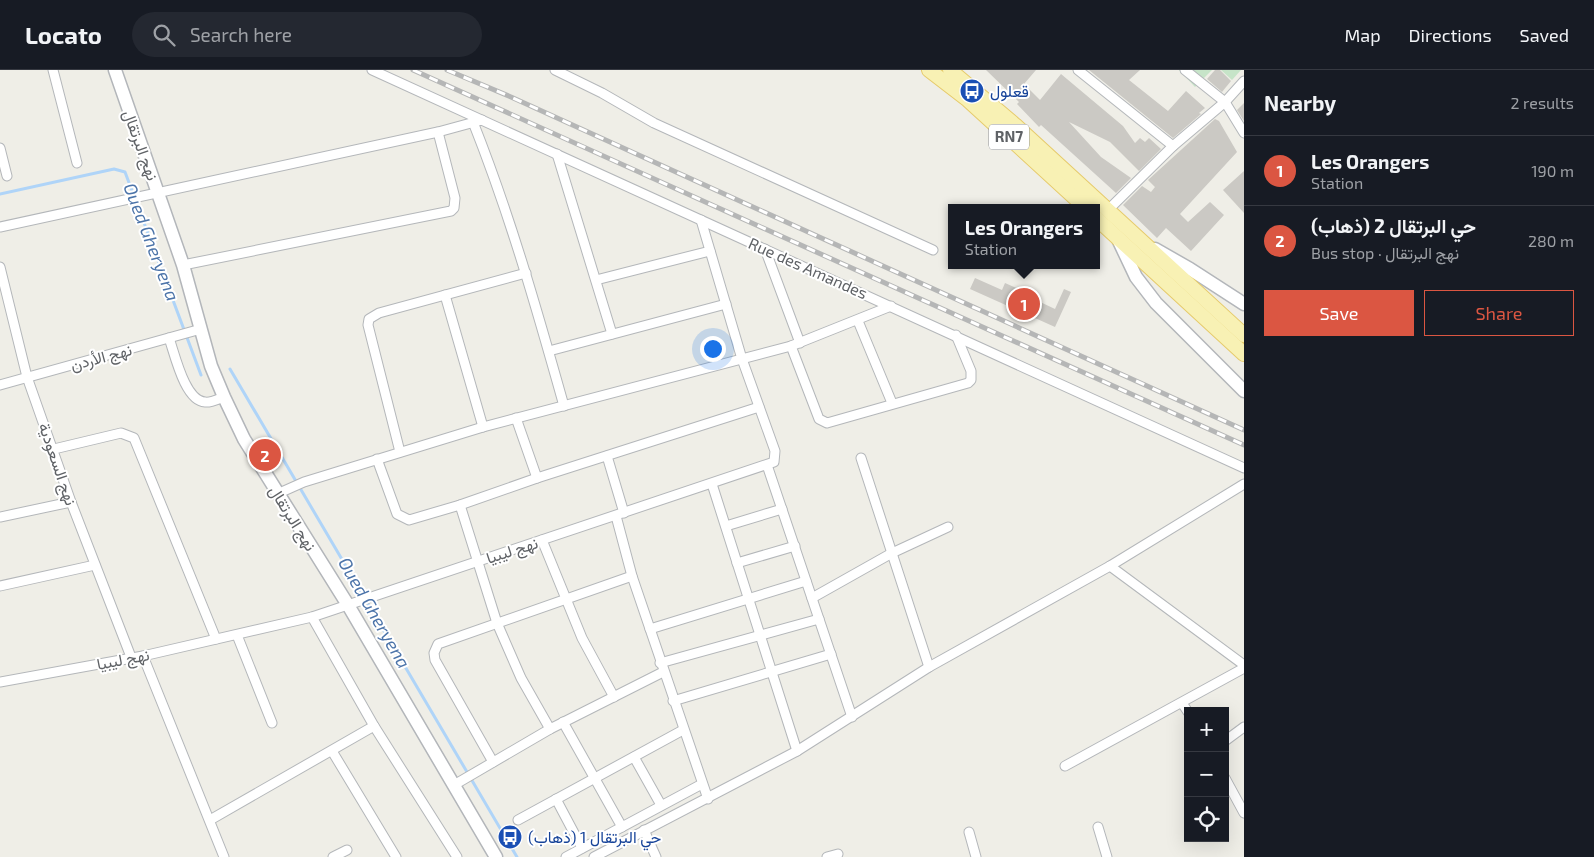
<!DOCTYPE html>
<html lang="en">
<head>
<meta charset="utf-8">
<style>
  :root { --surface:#171b24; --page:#242831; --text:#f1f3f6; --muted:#9ea1a6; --line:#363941; --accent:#db5642 }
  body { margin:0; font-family:"Exo 2",Vazirmatn,sans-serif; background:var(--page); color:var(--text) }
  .controls { position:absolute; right:15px; bottom:15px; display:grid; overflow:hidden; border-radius:0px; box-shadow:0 5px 20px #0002 }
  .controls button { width:45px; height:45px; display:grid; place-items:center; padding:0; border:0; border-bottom:1px solid var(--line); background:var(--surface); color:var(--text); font:25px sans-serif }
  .you { position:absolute; left:712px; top:278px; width:18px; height:18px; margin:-12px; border:4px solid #fff; border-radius:50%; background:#1a73e8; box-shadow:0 0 0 8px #1a73e833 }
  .badge { display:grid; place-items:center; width:32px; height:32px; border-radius:50%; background:var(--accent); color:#fff; font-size:16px; font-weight:700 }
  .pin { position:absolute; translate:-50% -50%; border:2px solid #fff; box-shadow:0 1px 5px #0006 }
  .popup { position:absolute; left:948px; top:134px; width:152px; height:65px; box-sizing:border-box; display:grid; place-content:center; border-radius:0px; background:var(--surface); filter:drop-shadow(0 1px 4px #0005); font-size:16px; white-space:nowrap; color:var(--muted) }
  .popup b { font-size:19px; color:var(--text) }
  .popup::after { content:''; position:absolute; left:50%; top:100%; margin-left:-10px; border:10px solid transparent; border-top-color:var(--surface) }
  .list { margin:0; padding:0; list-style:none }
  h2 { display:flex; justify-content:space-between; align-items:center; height:65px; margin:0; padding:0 20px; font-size:21px }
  h2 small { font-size:16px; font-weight:400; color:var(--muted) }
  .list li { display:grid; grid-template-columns:32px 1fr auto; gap:15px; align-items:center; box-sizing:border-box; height:70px; padding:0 20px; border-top:1px solid var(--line) }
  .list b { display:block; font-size:19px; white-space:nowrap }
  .list p { margin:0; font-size:16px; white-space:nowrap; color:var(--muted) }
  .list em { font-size:16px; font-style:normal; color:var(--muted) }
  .actions { display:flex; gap:10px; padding:15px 20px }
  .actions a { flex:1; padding:11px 0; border:1px solid var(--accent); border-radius:0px; text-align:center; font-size:18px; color:var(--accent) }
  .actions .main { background:var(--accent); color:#fff }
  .icon { flex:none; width:28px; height:28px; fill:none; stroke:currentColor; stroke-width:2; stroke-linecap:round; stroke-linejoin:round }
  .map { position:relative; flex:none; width:1244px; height:787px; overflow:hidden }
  header { display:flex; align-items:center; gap:30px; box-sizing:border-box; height:70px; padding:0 25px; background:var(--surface); border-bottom:1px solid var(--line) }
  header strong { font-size:24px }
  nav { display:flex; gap:28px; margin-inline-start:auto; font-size:18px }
  .search { width:350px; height:45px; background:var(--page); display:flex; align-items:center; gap:12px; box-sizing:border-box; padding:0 18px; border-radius:28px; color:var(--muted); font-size:19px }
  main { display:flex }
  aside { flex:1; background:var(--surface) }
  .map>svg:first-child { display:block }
</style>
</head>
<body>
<header>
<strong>Locato</strong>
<div class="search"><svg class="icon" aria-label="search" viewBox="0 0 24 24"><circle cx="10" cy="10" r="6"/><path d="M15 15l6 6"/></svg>Search here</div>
<nav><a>Map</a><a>Directions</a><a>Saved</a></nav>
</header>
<main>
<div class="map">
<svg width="1244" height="787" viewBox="0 0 1244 787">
  <rect width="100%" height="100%" fill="#efeee7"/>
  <!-- green -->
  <g fill="#c6e4c8">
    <path d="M1179,0H1212L1195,17Z"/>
    <path d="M1221,0H1241L1232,10Z"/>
  </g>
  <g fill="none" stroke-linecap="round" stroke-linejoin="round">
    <!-- stream -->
    <g stroke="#afd4f8" stroke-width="3">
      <path d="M0,124L114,99L125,102L201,305"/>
      <path d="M230,299L517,787"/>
    </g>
  </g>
  <!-- building -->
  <g fill="#cbc9c4">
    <path d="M986,0H1036L1024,14L1040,30L1061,4L1123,56L1135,73L1140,68L1145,72L1149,68L1161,79L1139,101L1110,72L1069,52L1101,87L1131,108L1116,123L1041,55L1039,57L1017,34L1019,32Z"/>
    <path d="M1089,0H1140L1129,10L1168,41L1186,21L1205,38L1199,43L1201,44L1173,68Z"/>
    <path d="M1215,0H1220L1231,11L1222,22L1207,9Z"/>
    <path d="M1244,33V51L1237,40Z"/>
    <path d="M1215,49L1219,51L1237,82L1180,144L1188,152L1210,132L1224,145L1191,181L1166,158L1157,168L1123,135L1142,116L1151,122L1155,117L1148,110Z"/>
    <path d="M1244,101V143L1223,120Z"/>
    <path d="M975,208L1002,220L1005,213L1039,228L1038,231L1055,239L1064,219L1071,222L1055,257L970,219Z"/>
  </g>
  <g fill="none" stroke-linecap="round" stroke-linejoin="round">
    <defs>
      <g id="street">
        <path d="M53,0L77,93"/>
        <path d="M372,0L1244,398"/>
        <path d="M555,0L602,23L654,53L933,180"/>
        <path d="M1078,0L1173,76"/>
        <path d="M1185,0L1225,32L1244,63"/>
        <path d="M473,52C510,145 537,240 564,336"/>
        <path d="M0,78L7,106"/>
        <path d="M557,84L612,264"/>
        <path d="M1108,140L1173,76L1225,32L1244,11"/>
        <path d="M0,157L438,62L482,50"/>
        <path d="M765,179L800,273"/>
        <path d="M183,195L451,141L454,138L455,128L438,62"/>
        <path d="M0,197L27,307L71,432L131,587"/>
        <path d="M596,210L710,181"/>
        <path d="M445,225L483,357"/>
        <path d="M858,251L892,333"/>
        <path d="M169,268C175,285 185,331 205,332C211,333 218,329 224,327"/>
        <path d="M791,276L819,349L827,353L968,313L971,310V301L956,265"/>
        <path d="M549,281L726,234"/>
        <path d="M0,315L201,259"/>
        <path d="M516,348L537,408"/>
        <path d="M54,379L121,363L134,368L216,569"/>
        <path d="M400,382L368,255L369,249L379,243L526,203"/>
        <path d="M607,386L624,443"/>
        <path d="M861,388L929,597"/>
        <path d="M377,389L397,444L409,450L460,435L537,408L759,337"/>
        <path d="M767,395L852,647"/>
        <path d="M712,414L797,681"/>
        <path d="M277,424L304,412L483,357L791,276L891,236"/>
        <path d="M460,435L497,553L521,608L550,659"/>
        <path d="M616,446L632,506L708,729"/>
        <path d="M0,447L71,432"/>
        <path d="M726,456L782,439"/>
        <path d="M542,470L582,568L614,627"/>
        <path d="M737,493L795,476"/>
        <path d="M1110,496L1244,595"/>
        <path d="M0,516L95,495"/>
        <path d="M812,528L892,483L948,457"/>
        <path d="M312,547L374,656L457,787"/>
        <path d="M650,559L806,511"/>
        <path d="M237,565L272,653"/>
        <path d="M143,586L224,787"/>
        <path d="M660,593L819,549"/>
        <path d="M0,612L143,586L312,547L774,392L775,381L742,289L701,150"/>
        <path d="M673,631L831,584"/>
        <path d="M1182,633L1188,642"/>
        <path d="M563,652L622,757"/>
        <path d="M1225,671L1244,657"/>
        <path d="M332,681L396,787"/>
        <path d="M634,687L661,735"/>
        <path d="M493,692L435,590L434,583L438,574L632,506"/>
        <path d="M1065,696L1244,598"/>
        <path d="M1225,708L1244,743"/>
        <path d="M454,715L550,659L663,602"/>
        <path d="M556,729L582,778"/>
        <path d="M210,750L374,656"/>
        <path d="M518,750L683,660"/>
        <path d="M1098,757L1107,787"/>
        <path d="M644,760L656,787"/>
        <path d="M969,762L976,787"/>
        <path d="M333,787L347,780"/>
        <path d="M566,787L702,714"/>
        <path d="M594,787L797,681L929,597L1110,496L1244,414"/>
        <path d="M827,787L838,784"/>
      </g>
      <g id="secondary">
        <path d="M115,0L183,195L211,296L224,327L244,369L348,535L496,787"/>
        <path d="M1118,169L1136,207L1156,233L1244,321"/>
        <path d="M1155,179L1190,199L1244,234"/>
      </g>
      <g id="primary">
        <path d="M929,0L968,30L1086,138"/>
        <path d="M950,0L1015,55L1244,265"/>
        <path d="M1096,148L1244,284"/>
      </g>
    </defs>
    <!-- street casing -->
    <use href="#street" stroke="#b4b7ba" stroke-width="11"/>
    <!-- secondary casing -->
    <use href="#secondary" stroke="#b3b6ba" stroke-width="15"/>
    <!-- primary casing -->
    <use href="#primary" stroke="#e6ca6a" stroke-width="16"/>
    <!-- street -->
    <use href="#street" stroke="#fff" stroke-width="9"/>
    <!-- secondary -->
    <use href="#secondary" stroke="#fff" stroke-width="12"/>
    <!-- primary -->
    <use href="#primary" stroke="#f8f1b4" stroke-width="14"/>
    <defs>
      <g id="rail">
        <path d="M413,0L1244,375"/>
        <path d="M447,0L511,27L1244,360"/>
      </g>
    </defs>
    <!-- rail casing -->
    <use href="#rail" stroke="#b5b6b6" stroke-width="5"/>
    <!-- rail -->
    <use href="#rail" stroke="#fff" stroke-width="3" stroke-dasharray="9" stroke-linecap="butt"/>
  </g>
  <!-- icons -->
  <defs>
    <symbol id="bus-disc" viewBox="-11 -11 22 22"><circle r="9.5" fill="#1a4fb4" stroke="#fff"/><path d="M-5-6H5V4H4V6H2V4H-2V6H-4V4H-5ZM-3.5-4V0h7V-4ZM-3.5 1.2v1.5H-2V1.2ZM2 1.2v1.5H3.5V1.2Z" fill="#fff"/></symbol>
  </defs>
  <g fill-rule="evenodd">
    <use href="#bus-disc" x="958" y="7" width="28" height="28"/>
    <use href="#bus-disc" x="496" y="753" width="28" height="28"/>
  </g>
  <g text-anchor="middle" stroke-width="4" stroke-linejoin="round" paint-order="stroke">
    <!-- shield labels -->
    <rect fill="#fff" stroke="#8f9194" stroke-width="1" x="989" y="54.5" width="40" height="25" rx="4"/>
    <g font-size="15" font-weight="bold" fill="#5f6266">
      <text x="1009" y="72">RN7</text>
    </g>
    <!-- transit labels -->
    <g font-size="16" fill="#164399" stroke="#fff" text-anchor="start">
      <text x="990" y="27">قعلول</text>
      <text x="528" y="773">حي البرتقال 1 (ذهاب)</text>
    </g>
    <!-- street labels -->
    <g font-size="16" fill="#5f6266" stroke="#fff">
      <text transform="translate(141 75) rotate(70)" y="6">نهج البرتقال</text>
      <text transform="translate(808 198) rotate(24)" y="6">Rue des Amandes</text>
      <text transform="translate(101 287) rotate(-15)" y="6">نهج الأردن</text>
      <text transform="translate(58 394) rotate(71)" y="6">نهج السعودية</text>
      <text transform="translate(293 448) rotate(58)" y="6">نهج البرتقال</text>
      <text transform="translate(512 480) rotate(-18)" y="6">نهج ليبيا</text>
      <text transform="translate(123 589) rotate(-11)" y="6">نهج ليبيا</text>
    </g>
    <!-- water labels -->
    <g font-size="18" font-style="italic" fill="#4c74a9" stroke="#fff">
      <text transform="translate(151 172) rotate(69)" y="6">Oued Gheryena</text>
      <text transform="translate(374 543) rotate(60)" y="6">Oued Gheryena</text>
    </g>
  </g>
</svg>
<div class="controls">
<button>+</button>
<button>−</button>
<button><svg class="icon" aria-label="locate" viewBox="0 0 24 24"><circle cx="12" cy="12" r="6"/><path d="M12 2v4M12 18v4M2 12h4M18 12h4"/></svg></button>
</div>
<div class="you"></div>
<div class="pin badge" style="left:1024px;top:234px">1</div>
<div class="popup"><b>Les Orangers</b>Station</div>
<div class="pin badge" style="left:265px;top:385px">2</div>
</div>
<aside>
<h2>Nearby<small>2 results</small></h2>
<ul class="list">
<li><span class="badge">1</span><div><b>Les Orangers</b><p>Station</p></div><em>190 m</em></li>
<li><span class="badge">2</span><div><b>حي البرتقال 2 (ذهاب)</b><p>Bus stop · نهج البرتقال</p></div><em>280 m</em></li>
</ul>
<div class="actions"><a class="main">Save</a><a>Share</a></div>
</aside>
</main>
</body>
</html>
